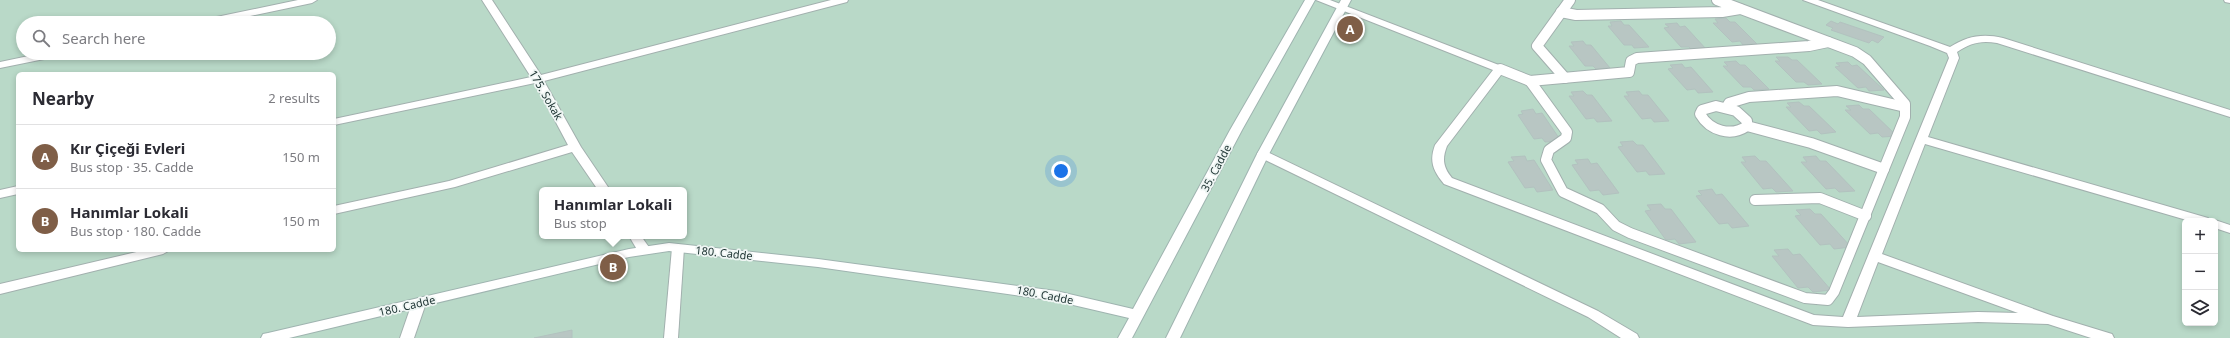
<!DOCTYPE html>
<html lang="en">
<head>
<meta charset="utf-8">
<style>
  :root { --surface:#fff; --page:#f7f7f7; --text:#2b2b33; --muted:#7c7c81; --line:#e1e1e2; --accent:#7f5e47 }
  body { margin:0; font-family:"Noto Sans",sans-serif; background:var(--page); color:var(--text) }
  .controls { position:absolute; right:12px; bottom:12px; display:grid; overflow:hidden; border-radius:6px; box-shadow:0 2px 6px #0003 }
  .controls button { width:36px; height:36px; display:grid; place-items:center; padding:0; border:0; border-bottom:1px solid var(--line); background:var(--surface); color:var(--text); font:20px sans-serif }
  .you { position:absolute; left:1061px; top:171px; width:14px; height:14px; margin:-10px; border:3px solid #fff; border-radius:50%; background:#1a73e8; box-shadow:0 0 0 6px #1a73e833 }
  .badge { display:grid; place-items:center; width:26px; height:26px; border-radius:50%; background:var(--accent); color:#fff; font-size:13px; font-weight:700 }
  .pin { position:absolute; translate:-50% -50%; border:2px solid #fff; box-shadow:0 1px 4px #0006 }
  .popup { position:absolute; left:539px; top:187px; width:148px; height:52px; box-sizing:border-box; display:grid; place-content:center; border-radius:6px; background:var(--surface); filter:drop-shadow(0 1px 3px #0005); font-size:13px; white-space:nowrap; color:var(--muted) }
  .popup b { font-size:15px; color:var(--text) }
  .popup::after { content:''; position:absolute; left:50%; top:100%; margin-left:-8px; border:8px solid transparent; border-top-color:var(--surface) }
  .list { margin:0; padding:0; list-style:none }
  h2 { display:flex; justify-content:space-between; align-items:center; height:52px; margin:0; padding:0 16px; font-size:17px }
  h2 small { font-size:13px; font-weight:400; color:var(--muted) }
  .list li { display:grid; grid-template-columns:26px 1fr auto; gap:12px; align-items:center; box-sizing:border-box; height:64px; padding:0 16px; border-top:1px solid var(--line) }
  .list b { display:block; font-size:15px; white-space:nowrap }
  .list p { margin:0; font-size:13px; white-space:nowrap; color:var(--muted) }
  .list em { font-size:13px; font-style:normal; color:var(--muted) }
  .icon { flex:none; width:22px; height:22px; fill:none; stroke:currentColor; stroke-width:2; stroke-linecap:round; stroke-linejoin:round }
  .map { position:relative; flex:none; width:2230px; height:338px; overflow:hidden }
  .search { position:absolute; background:var(--surface); box-shadow:0 2px 6px #0003; left:16px; top:16px; width:320px; height:44px; display:flex; align-items:center; gap:10px; box-sizing:border-box; padding:0 14px; border-radius:22px; color:var(--muted); font-size:15px }
  .panel { position:absolute; background:var(--surface); box-shadow:0 2px 6px #0003; left:16px; top:72px; width:320px; height:180px; border-radius:6px }
  .map>svg:first-child { display:block }
</style>
</head>
<body>
<div class="map">
<svg width="2230" height="338" viewBox="0 0 2230 338">
  <rect width="100%" height="100%" fill="#dfe9e7"/>
  <!-- green -->
  <path fill="#b9d9c8" fill-rule="evenodd" d="M0,0H2230V338H0ZM23,23H329V53H23ZM18,74H334V250H18ZM542,190H684V236H542ZM2185,221H2215V323H2185Z"/>
  <!-- building -->
  <g fill="#b8c6c3" stroke="#b2c2bf">
    <path d="M1726,18L1730,22H1735L1757,44L1743,45L1740,41L1732,42L1713,23H1718L1715,19Z"/>
    <path d="M1621,21L1624,25H1629L1649,47L1634,48L1632,45H1624L1608,26H1612L1610,22Z"/>
    <path d="M1831,21L1838,24L1840,22L1884,37L1878,43L1872,40L1869,43L1831,30L1833,28L1826,25Z"/>
    <path d="M1677,23L1680,27L1685,26L1706,49L1692,50L1689,47H1681L1664,28L1669,27L1665,24Z"/>
    <path d="M1583,41L1586,45H1591L1610,68L1596,69L1593,66H1585L1569,46H1574L1571,42Z"/>
    <path d="M1776,57H1788L1792,60H1797L1822,84L1808,85L1804,82H1796L1775,61H1780Z"/>
    <path d="M1736,61L1740,65H1745L1769,89L1754,90L1751,87H1743L1723,66H1728L1724,62Z"/>
    <path d="M1848,62L1852,66L1857,65L1884,90L1869,91L1866,87L1858,88L1835,67L1840,66L1836,63Z"/>
    <path d="M1682,64L1685,68L1691,67L1713,92L1698,93L1695,89L1687,90L1668,69L1673,68L1670,65Z"/>
    <path d="M1583,91L1587,95H1592L1612,121L1597,122L1594,118L1586,119L1569,96H1574L1571,92Z"/>
    <path d="M1639,91L1642,95H1648L1669,121L1654,122L1651,118L1642,119L1624,96H1629L1626,92Z"/>
    <path d="M1799,102L1804,106H1809L1836,132L1821,134L1817,130L1809,131L1786,107H1791L1787,103Z"/>
    <path d="M1859,105L1863,109H1869L1897,136L1882,137L1878,133L1870,134L1845,110H1851L1846,106Z"/>
    <path d="M1533,109L1536,114L1542,113L1561,141L1545,142L1542,138L1534,139L1518,115L1523,114L1521,111Z"/>
    <path d="M1633,141L1637,145H1643L1665,174L1649,175L1646,171L1637,172L1618,147L1623,146L1620,142Z"/>
    <path d="M1525,156L1527,161L1534,160L1553,190L1537,192L1534,187L1525,188L1508,162L1514,161L1511,157Z"/>
    <path d="M1755,156L1760,161H1766L1793,191L1776,192L1772,188L1763,189L1741,162H1746L1742,157Z"/>
    <path d="M1816,156L1820,161H1826L1855,191L1839,192L1835,188L1826,189L1801,162H1807L1803,157Z"/>
    <path d="M1588,159L1591,164L1597,163L1619,193L1603,195L1599,190L1590,191L1572,165L1578,164L1575,160Z"/>
    <path d="M1712,189L1716,195L1722,194L1749,226L1732,228L1728,223L1719,224L1696,196L1702,195L1698,191Z"/>
    <path d="M1661,204L1665,209H1671L1696,242L1679,244L1675,239L1666,240L1645,211L1651,210L1647,205Z"/>
    <path d="M1810,209L1815,214H1821L1851,247L1834,249L1830,244L1820,245L1795,216L1801,215L1796,210Z"/>
    <path d="M1788,249L1793,255L1800,254L1831,290L1813,292L1808,287L1798,288L1772,256H1779L1774,250Z"/>
    <path d="M572,330V338H534Z"/>
  </g>
  <g fill="none" stroke-linecap="round" stroke-linejoin="round">
    <defs>
      <g id="lane">
        <path d="M1561,12L1576,15L1722,12L1740,9"/>
        <path d="M1500,69L1530,81L1629,72L1631,61L1637,58L1809,46L1828,42"/>
        <path d="M1565,78L1537,46L1570,0"/>
        <path d="M1530,81L1567,132L1566,138L1549,150L1546,160L1563,192L1600,209L1616,226L1630,233L1805,298L1828,300L1834,292L1905,117V104L1867,60L1855,52L1717,0"/>
        <path d="M1716,106L1736,111L1747,121V126C1731,137 1710,131 1700,114L1702,110Z"/>
        <path d="M1726,108L1729,103L1749,97L1837,91L1905,107"/>
        <path d="M1747,126L1811,143L1884,169"/>
        <path d="M1755,200L1820,198L1866,216"/>
      </g>
      <g id="street">
        <path d="M298,0H317L312,3L217,23H197L202,20Z"/>
        <path d="M482,0H492L541,75L831,0H848L847,2L544,81L581,147L610,190H598L572,152L455,187L334,214V206L449,181L568,145L535,83L334,125V119L531,77Z"/>
        <path d="M1316,0H1330L1504,67L1505,69L1504,71L1447,146C1442,159 1443,167 1452,178L1814,315L1843,317L1949,58L1947,53L1930,46L1803,0H1818L1950,47C1967,36 1983,33 2003,38L2230,110V117L1997,43C1981,40 1970,43 1957,52L1959,58L1928,137L2208,218L2210,221H2190L1925,144L1882,254L2053,316L2112,334L2114,338H2091L2048,324L1978,322L1848,327L1813,325L1444,184C1433,171 1429,161 1435,145L1493,70ZM1878,262L2018,313L1978,312L1857,317Z"/>
        <path d="M2224,0H2230V3L2225,2Z"/>
        <path d="M43,53H64L59,56L0,68V62Z"/>
        <path d="M1263,150L1598,311L1637,334L1639,338H1621L1588,317L1259,157L1257,154L1259,151Z"/>
        <path d="M18,186V194L0,198V190Z"/>
        <path d="M2215,220L2230,225V233L2215,228V221H2211Z"/>
        <path d="M629,236H641L651,250L649,253H639Z"/>
        <path d="M678,244L684,248L678,338H664L672,248Z"/>
        <path d="M145,250H170L163,254L0,294V284Z"/>
        <path d="M419,298L424,300L426,303L414,338H400L412,303L414,300Z"/>
      </g>
      <g id="secondary">
        <path d="M1305,0H1315L1242,130L1132,338H1118L1129,318L1056,301L818,267L669,251L629,257L289,338H261L263,334L268,333L629,249L669,243L818,259L1056,291L1133,309L1230,130Z"/>
        <path d="M1341,0H1351L1269,154L1180,338H1166L1257,154Z"/>
      </g>
    </defs>
    <!-- lane casing -->
    <use href="#lane" stroke="#a2b0ae" stroke-width="12"/>
    <!-- street casing -->
    <use href="#street" stroke="#a2b0ae" stroke-width="2"/>
    <!-- secondary casing -->
    <use href="#secondary" stroke="#9fb4b0" stroke-width="2"/>
    <!-- lane -->
    <use href="#lane" stroke="#fff" stroke-width="10"/>
    <!-- street -->
    <use href="#street" fill="#fff" fill-rule="evenodd"/>
    <!-- secondary -->
    <use href="#secondary" fill="#fff" fill-rule="evenodd"/>
  </g>
  <g text-anchor="middle" stroke-width="3.5" stroke-linejoin="round" paint-order="stroke">
    <!-- street labels -->
    <g font-size="11" fill="#213736" stroke="#eff6f4">
      <text transform="translate(546 95) rotate(60)" y="4">175. Sokak</text>
      <text transform="translate(1216 168) rotate(-62)" y="4">35. Cadde</text>
      <text transform="translate(724 253) rotate(6)" y="4">180. Cadde</text>
      <text transform="translate(1045 295) rotate(11)" y="4">180. Cadde</text>
      <text transform="translate(407 306) rotate(-13)" y="4">180. Cadde</text>
    </g>
  </g>
</svg>
<div class="controls">
<button>+</button>
<button>−</button>
<button><svg class="icon" aria-label="layers" viewBox="0 0 24 24"><path d="M12 4l9 5-9 5-9-5zM3 14l9 5 9-5"/></svg></button>
</div>
<div class="you"></div>
<div class="pin badge" style="left:1350px;top:29px">A</div>
<div class="pin badge" style="left:613px;top:267px">B</div>
<div class="popup"><b>Hanımlar Lokali</b>Bus stop</div>
<div class="search"><svg class="icon" aria-label="search" viewBox="0 0 24 24"><circle cx="10" cy="10" r="6"/><path d="M15 15l6 6"/></svg>Search here</div>
<section class="panel">
<h2>Nearby<small>2 results</small></h2>
<ul class="list">
<li><span class="badge">A</span><div><b>Kır Çiçeği Evleri</b><p>Bus stop · 35. Cadde</p></div><em>150 m</em></li>
<li><span class="badge">B</span><div><b>Hanımlar Lokali</b><p>Bus stop · 180. Cadde</p></div><em>150 m</em></li>
</ul>
</section>
</div>
</body>
</html>
